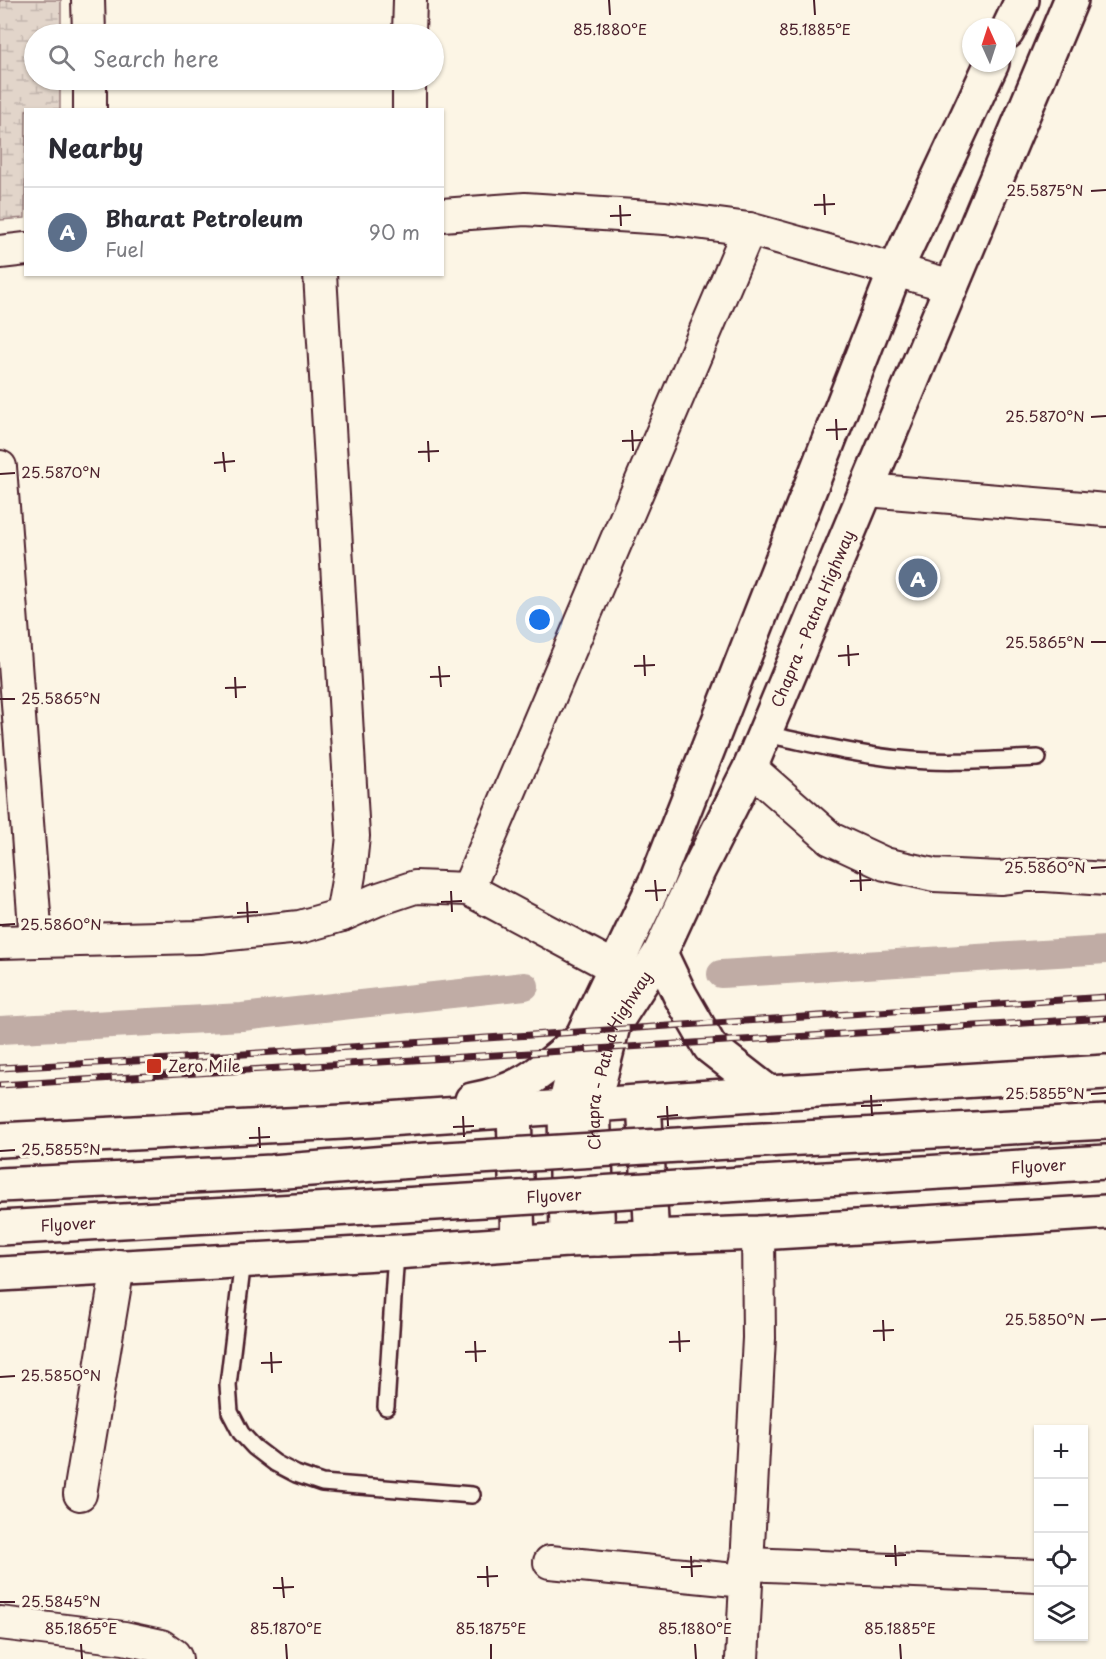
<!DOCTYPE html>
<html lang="en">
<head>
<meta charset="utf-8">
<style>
  :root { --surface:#fff; --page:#f7f7f7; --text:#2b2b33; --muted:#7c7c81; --line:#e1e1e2; --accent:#b45309 }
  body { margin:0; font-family:"Playpen Sans",sans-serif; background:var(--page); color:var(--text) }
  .controls { position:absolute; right:18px; bottom:18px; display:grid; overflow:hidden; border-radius:0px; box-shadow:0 2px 4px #0004 }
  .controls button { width:54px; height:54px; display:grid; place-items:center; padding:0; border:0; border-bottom:2px solid var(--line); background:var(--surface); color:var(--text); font:30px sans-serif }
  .compass { position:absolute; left:962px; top:18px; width:54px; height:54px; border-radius:50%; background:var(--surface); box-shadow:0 2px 4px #0004; rotate:357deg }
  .you { position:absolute; left:540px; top:620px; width:21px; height:21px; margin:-15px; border:4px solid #fff; border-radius:50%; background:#1a73e8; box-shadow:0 0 0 9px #1a73e833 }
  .badge { display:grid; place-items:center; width:39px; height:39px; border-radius:50%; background:var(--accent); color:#fff; font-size:20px; font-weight:700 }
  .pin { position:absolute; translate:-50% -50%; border:3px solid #fff; box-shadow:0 2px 6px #0006 }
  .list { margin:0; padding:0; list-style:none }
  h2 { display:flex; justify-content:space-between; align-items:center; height:78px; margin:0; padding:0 24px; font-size:26px }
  h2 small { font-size:20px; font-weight:400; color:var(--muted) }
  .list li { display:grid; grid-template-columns:39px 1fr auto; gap:18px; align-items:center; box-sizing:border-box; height:90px; padding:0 24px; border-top:2px solid var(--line) }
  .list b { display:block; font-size:22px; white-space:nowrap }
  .list p { margin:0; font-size:20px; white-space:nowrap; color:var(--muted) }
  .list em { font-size:20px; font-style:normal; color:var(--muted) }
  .icon { flex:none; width:33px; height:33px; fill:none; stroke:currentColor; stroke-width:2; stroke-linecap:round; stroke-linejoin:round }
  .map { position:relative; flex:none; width:1106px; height:1659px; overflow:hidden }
  .search { position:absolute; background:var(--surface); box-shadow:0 2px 4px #0004; left:24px; top:24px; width:420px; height:66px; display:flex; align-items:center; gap:15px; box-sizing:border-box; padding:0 21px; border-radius:33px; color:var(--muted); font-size:22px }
  .panel { position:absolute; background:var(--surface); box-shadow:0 2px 4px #0004; left:24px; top:108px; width:420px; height:168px; border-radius:0px }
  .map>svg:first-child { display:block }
</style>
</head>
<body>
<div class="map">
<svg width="1106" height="1659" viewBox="0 0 1106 1659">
  <defs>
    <pattern id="wetland-marsh" width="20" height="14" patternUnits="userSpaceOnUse" patternTransform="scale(1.5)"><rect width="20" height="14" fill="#e2d5ca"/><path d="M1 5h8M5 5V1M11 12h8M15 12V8" fill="none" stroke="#c3b6ae"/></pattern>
  </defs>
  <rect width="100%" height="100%" fill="#fcf5e5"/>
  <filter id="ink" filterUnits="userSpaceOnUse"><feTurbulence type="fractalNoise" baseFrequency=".0167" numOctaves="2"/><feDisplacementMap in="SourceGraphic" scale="12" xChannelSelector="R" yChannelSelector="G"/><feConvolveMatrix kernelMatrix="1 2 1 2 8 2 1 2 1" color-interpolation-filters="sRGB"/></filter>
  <g filter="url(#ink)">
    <!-- wetland -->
    <path fill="url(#wetland-marsh)" stroke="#967a7a" stroke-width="1.5" d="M0,0H61V34H34V80H60V109L26,110L25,218L0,220Z"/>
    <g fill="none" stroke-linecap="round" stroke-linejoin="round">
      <!-- canal -->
      <g stroke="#c0aca5" stroke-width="28">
        <path d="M721,974L1106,950"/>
        <path d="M0,1030L242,1017L525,986"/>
      </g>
      <defs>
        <g id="service">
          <path d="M765,734C810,743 855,755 900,759C946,764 992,760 1038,758"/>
          <path d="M243,1260L228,1385L230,1412L241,1433L254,1447L275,1463L296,1474L322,1483L472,1495"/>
          <path d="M386,1407L396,1252"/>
        </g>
        <g id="minor">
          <path d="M88,0L89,34"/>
          <path d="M409,34L410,0"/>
          <path d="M90,80V110"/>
          <path d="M409,110V80"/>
          <path d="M442,215L525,209L665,218L749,229L952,286"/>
          <path d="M0,252L26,249"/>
          <path d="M320,274L353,836L349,875L342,915"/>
          <path d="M0,467L36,940"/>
          <path d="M867,490L1106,510"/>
          <path d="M750,768L831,839L885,864L934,875L1000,878L1027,875H1045L1106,879"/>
          <path d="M468,889L749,229"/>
          <path d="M0,942L199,937L300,927L342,915L376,900L415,887L468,889L614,967"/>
          <path d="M80,1494L118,1266"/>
          <path d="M550,1562L745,1581"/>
          <path d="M746,1564L1038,1576"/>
          <path d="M0,1623L124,1638L161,1646L174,1655L176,1659"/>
          <path d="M742,1659L759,1338L758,1233"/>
        </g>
        <g id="trunk">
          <path d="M1007,32L1022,0"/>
          <path d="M660,953L680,995L710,1047L769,1093"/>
          <path d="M472,1100C523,1091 544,1070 582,1037"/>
          <path d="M644,1103L652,1237"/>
          <path d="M514,1110L518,1244"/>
          <path d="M0,1140L343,1122L769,1093L1106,1072"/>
          <path d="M745,1141L1106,1122"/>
          <path id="s1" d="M742,1184L1106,1162"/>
          <path d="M0,1185L272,1172L412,1161"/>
          <path id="s2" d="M0,1228L419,1204"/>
          <path id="s3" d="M598,1239L593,1105L613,1026L660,953L698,871L750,768L1071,0"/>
          <path d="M567,1240L565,1106L582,1037L657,879L896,269L992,63"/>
          <path d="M0,1274L396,1252L567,1240L758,1233L1106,1212"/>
        </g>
      </defs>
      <!-- service casing -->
      <use href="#service" stroke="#4a1f2b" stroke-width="20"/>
      <!-- minor casing -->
      <use href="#minor" stroke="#4a1f2b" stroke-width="36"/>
      <!-- trunk casing -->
      <use href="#trunk" stroke="#4a1f2b" stroke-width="38"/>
      <!-- service -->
      <use href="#service" stroke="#fcf5e5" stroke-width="15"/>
      <!-- minor -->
      <use href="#minor" stroke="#fcf5e5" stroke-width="32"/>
      <!-- trunk -->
      <use href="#trunk" stroke="#fcf5e5" stroke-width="33"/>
      <defs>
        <g id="rail">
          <path d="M0,1068L153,1060L1106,997"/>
          <path d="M0,1085L1106,1018"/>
        </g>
      </defs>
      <!-- rail casing -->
      <use href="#rail" stroke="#4a1f2b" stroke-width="7"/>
      <!-- rail -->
      <use href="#rail" stroke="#fcf5e5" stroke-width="4.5" stroke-dasharray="14" stroke-linecap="butt"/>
      <defs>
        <g id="trunk-bridge">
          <path d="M412,1161L745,1141"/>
          <path id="s4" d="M419,1204L742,1184"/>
        </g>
      </defs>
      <!-- trunk-bridge casing -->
      <use href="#trunk-bridge" stroke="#4a1f2b" stroke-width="38" stroke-linecap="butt"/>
      <!-- trunk-bridge -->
      <use href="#trunk-bridge" stroke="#fcf5e5" stroke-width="33"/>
    </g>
  </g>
  <!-- ticks -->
  <path fill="none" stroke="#4a1f2b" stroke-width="2" d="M609,0L610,15M814,0L815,15M1091,191L1106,190M824,194L825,215M620,205L621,226M814,205L835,204M610,216L631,215M1091,417L1106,416M836,419L837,440M632,430L633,451M826,430L847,429M428,441L429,462M622,441L643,440M223,452L225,472M418,452L439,451M214,463L235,461M0,474L15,473M1091,642H1106M848,645L849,666M644,655L645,676M838,656L859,654M439,666L441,687M634,666L655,665M235,677L236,698M430,677L450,676M225,688L246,687M0,699H15M1091,868L1106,867M860,870L861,891M655,880L657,901M850,881L871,880M451,891L452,912M645,891L666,890M247,902L248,923M441,902L462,901M237,913L258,912M0,925L15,924M1091,1094L1106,1093M871,1095L872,1116M667,1106L668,1126M861,1106L882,1105M463,1116L464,1137M657,1117L678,1115M259,1127L260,1148M453,1127L474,1126M249,1138L270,1137M0,1151L15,1150M883,1320L884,1341M1091,1320L1106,1319M679,1331L680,1352M873,1331L894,1330M475,1341L476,1362M669,1342L690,1341M271,1352L272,1373M465,1352L486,1351M261,1363L282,1362M0,1377L15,1376M895,1545L896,1566M691,1556L692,1577M885,1556L906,1555M487,1566L488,1587M681,1567L702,1566M282,1577L284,1598M477,1577L498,1576M273,1588L294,1587M0,1602H15M81,1644L82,1659M286,1644L287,1659M491,1644V1659M695,1644L696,1659M900,1644L901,1659"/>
  <!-- markers -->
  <rect fill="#c8321e" stroke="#fcf5e5" stroke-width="2" x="146" y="1058" width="16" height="16" rx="3"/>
  <g text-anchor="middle" stroke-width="6" stroke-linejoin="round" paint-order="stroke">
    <!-- street labels -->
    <g font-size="16" fill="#4a1f2b" stroke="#fcf5e5">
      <text dy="6" stroke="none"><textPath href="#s3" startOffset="670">Chapra - Patna Highway</textPath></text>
      <text dy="6" stroke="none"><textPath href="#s3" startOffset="184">Chapra - Patna Highway</textPath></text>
      <text dy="6" stroke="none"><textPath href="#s1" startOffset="297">Flyover</textPath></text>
      <text dy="6" stroke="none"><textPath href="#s4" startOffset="135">Flyover</textPath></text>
      <text dy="6" stroke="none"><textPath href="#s2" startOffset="68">Flyover</textPath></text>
    </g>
    <!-- poi labels -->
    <g font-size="16" fill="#4a1f2b" stroke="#fcf5e5" text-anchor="start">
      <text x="168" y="1072">Zero Mile</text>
    </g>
  </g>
  <g font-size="15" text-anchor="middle" fill="#4a1f2b" stroke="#fcf5e5" stroke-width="6" stroke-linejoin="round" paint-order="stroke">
    <text x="610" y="35">85.1880°E</text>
    <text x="815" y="35">85.1885°E</text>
    <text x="1045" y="196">25.5875°N</text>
    <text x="1045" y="422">25.5870°N</text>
    <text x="61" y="478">25.5870°N</text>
    <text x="1045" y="648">25.5865°N</text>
    <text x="61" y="704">25.5865°N</text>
    <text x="1045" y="873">25.5860°N</text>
    <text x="61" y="930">25.5860°N</text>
    <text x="1045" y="1099">25.5855°N</text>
    <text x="61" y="1155">25.5855°N</text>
    <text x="1045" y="1325">25.5850°N</text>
    <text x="61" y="1381">25.5850°N</text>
    <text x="61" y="1607">25.5845°N</text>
    <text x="81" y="1634">85.1865°E</text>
    <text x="286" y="1634">85.1870°E</text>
    <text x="491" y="1634">85.1875°E</text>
    <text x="695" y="1634">85.1880°E</text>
    <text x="900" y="1634">85.1885°E</text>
  </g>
</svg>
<div class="controls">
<button>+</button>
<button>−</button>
<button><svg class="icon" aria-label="locate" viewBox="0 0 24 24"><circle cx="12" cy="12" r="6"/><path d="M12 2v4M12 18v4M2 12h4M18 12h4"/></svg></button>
<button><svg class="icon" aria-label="layers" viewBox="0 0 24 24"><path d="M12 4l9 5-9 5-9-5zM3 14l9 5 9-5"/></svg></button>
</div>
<svg class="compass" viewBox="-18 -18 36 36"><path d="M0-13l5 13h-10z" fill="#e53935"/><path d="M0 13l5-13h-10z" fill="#7c7c81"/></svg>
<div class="you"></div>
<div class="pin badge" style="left:918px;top:578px;background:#5c6f8a">A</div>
<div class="search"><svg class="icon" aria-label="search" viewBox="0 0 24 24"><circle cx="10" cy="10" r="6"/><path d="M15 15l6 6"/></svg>Search here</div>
<section class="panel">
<h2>Nearby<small></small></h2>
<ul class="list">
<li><span class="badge" style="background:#5c6f8a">A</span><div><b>Bharat Petroleum</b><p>Fuel</p></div><em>90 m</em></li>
</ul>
</section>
</div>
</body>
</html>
